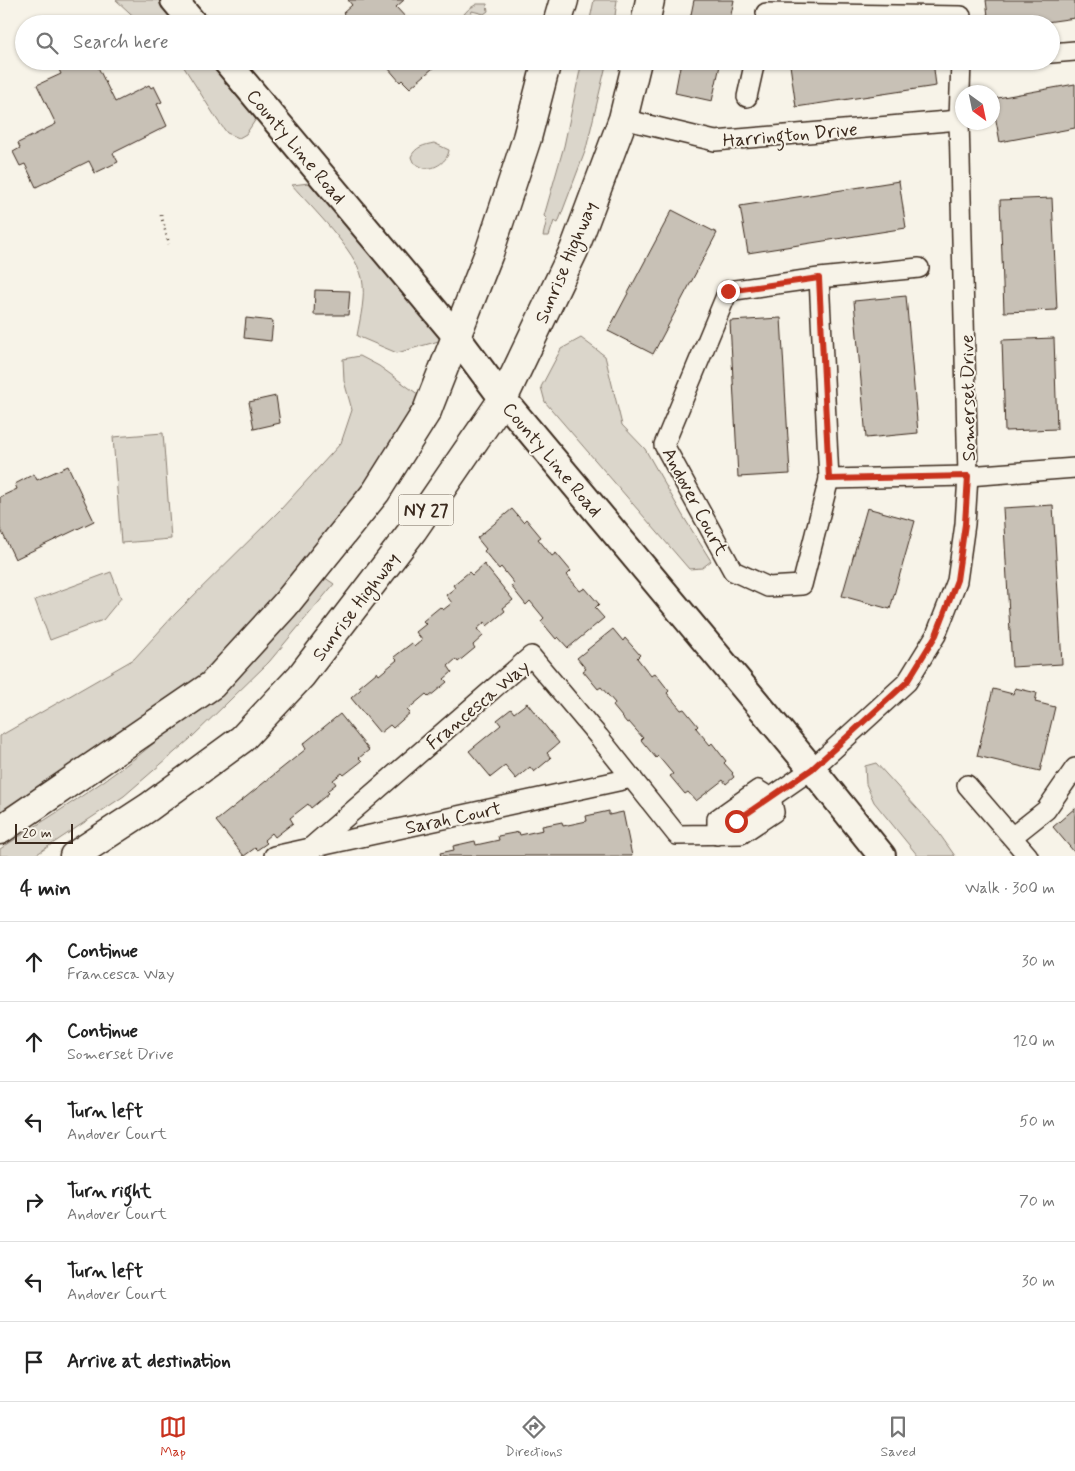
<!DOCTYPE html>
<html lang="en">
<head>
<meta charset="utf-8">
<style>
  :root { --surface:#fff; --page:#f6f6f6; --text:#222; --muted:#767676; --line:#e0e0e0; --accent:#c8321e }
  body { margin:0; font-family:Mynerve,sans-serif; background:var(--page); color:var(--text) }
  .compass { position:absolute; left:955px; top:85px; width:45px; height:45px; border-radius:50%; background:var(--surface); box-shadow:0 1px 4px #0004; rotate:147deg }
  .scale { position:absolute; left:15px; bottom:12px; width:58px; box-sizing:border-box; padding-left:5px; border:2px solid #3b2a1e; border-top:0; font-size:14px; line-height:18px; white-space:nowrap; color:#3b2a1e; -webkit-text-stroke:4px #f7f3e8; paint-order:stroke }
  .stop { position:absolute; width:15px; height:15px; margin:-11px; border:4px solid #c8321e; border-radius:50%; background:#fff }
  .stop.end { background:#c8321e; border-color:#fff; box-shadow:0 1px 5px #0008 }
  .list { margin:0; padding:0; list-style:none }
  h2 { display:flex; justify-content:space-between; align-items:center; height:65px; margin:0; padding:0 20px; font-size:21px }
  h2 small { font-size:16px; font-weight:400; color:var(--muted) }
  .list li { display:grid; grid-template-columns:32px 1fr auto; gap:15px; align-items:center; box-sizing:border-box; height:80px; padding:0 20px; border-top:1px solid var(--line) }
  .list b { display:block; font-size:19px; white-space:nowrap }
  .list p { margin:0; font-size:16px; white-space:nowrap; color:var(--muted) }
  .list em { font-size:16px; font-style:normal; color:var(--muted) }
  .icon { flex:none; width:28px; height:28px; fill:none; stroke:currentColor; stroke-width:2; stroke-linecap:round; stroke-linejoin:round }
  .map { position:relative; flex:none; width:1075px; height:856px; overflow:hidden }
  .search { position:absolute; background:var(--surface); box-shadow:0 1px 4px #0004; left:15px; right:15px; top:15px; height:55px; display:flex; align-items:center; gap:12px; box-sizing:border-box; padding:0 18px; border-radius:28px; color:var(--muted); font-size:19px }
  .sheet { height:545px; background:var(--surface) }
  nav { display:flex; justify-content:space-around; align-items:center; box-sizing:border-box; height:70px; border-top:1px solid var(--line); background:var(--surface); font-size:14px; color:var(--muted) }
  nav a { display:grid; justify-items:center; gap:2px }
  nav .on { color:var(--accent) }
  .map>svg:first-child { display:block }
</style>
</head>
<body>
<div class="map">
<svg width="1075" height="856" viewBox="0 0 1075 856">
  <rect width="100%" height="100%" fill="#f7f3e8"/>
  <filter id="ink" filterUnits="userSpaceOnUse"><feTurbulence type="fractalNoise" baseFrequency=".02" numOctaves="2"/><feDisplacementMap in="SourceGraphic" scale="10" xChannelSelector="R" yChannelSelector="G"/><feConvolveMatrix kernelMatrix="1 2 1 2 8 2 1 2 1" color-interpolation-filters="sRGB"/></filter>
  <g filter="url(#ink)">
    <!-- green -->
    <g fill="#dbd6cb" stroke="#8b8074">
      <path d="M116,0H174L194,24H142Z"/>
      <path d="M594,0H617L614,24H589Z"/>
      <path d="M477,4H487L488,11L484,14L472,11L469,24H461C462,13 468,9 477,4Z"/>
      <path d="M180,61H226L264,107L246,134L239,138L227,133L218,121Z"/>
      <path d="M582,61H607L586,149L558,223L554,221L549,236H543L547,219L544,216L564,146Z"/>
      <path d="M434,143L449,150C448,161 435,170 424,168C421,167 416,164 413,162L411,157C415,147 424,145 434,143Z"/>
      <path d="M326,181L456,336L397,353L357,336C360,318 366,297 362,278C356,251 311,207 292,185Z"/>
      <path d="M581,338L605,356L622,425L645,449L683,516L711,561L702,568L689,569L545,402L541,387L561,349Z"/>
      <path d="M360,356L379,366L430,403L227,668L0,814V736L134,659L175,614L281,509L341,443L352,410L344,381L343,359Z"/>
      <path d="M163,433L171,539L121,543L113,437Z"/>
      <path d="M111,572L121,598L103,620L50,640L35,600Z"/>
      <path d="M321,575L334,584L269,662L190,739L124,796L34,856H0V849C54,814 110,780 159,739C218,689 269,632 321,575Z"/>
      <path d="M876,763L936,829L955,856H918L874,802L866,784L865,766Z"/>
    </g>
    <!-- building -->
    <g fill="#c8c1b6" stroke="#3b2a1e">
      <path d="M348,0H404L396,7L408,20L410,19L414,24H351L352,23L343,13L352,5Z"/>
      <path d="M694,0H734L729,24H689Z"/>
      <path d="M986,0H1075V18L1032,24H989Z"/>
      <path d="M55,61H70L73,69L89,61H95L115,102L149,85L151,88L154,86L162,102L157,104L167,126L113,153L118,162L95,173L89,161L36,187L25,164L20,166L13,152L20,148L18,143L56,124L37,85L61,74Z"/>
      <path d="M382,61H428L433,68L410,88L402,80L400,82Z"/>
      <path d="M681,61H721L712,101L675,93Z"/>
      <path d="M816,61H933L936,86L796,107L790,65Z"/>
      <path d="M1075,84V128L1000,142L992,99Z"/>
      <path d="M899,181L906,228L748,253L740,206Z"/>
      <path d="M1052,198L1057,310L1004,312L1000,200Z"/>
      <path d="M672,210L717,233L653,354L608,331Z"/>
      <path d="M315,290L350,291L348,315H314Z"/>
      <path d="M906,296L918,433L866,438L854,301Z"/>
      <path d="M246,318L273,321L271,341L244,338Z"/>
      <path d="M781,318L790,474L738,477L730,321Z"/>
      <path d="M1054,338L1057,429L1005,431L1002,340Z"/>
      <path d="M276,396L280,423L254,429L249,402Z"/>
      <path d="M68,466L94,521L15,559L0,528V497L17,489L15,484L34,474L37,480Z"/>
      <path d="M1053,505L1062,664L1012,667L1003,508Z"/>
      <path d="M867,508L915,521L890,609L842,596Z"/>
      <path d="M512,509L523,522L526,519L541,537L538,539L552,556L556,553L571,571L567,575L580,591L585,588L599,604L595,608L604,618L568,648L558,637L556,639L541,621L544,618L530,601L526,605L511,586L514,583L501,567L499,569L484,551L486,549L477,538Z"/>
      <path d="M484,564L513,600L503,608L505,611L487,626L485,622L477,629L483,636L473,645L475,648L458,662L456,659L448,666L452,672L444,679L447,682L429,697L426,694L407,710L410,713L393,728L390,725L380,733L351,698L361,689L359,687L377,672L379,675L397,660L394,657L412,643L415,646L422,640L416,632L426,624L423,621L440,607L443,610L452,603L446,595L455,588L453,585L469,572L472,575Z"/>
      <path d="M613,629L623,641L625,638L640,655L637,658L651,676L655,673L669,691L667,693L681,710L684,709L698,726L696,728L710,745L712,743L726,761L724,763L733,773L732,774L734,777L726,784L723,780L696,801L688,792L685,794L670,776L673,774L658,756L656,758L641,740L643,738L629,722L627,723L613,706L615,703L601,687L598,689L583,671L586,669L577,658Z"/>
      <path d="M1015,688L1037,693L1035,702L1055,707L1040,771L977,756L993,689L1013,694Z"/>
      <path d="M527,703L559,743L547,753L551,758L534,772L530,767L516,779L505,766L491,777L469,751L501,725L497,720L511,709L514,713Z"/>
      <path d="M340,714L369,750L359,758L362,761L344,775L342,773L333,780L336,784L327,791L329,793L311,808L308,804L290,818L293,823L275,837L272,833L264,840L267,843L257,850L255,848L244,856L216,821L306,749L303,744Z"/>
      <path d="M1075,808V853L1053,827Z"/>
      <path d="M609,811V815L623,812L632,856H441L440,853L454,850L453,846L475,841L476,845L499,840L498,836L519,832L520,835L543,830L542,826L562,822L563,826L587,821L586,816Z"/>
    </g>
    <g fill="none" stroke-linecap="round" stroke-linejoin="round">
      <defs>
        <g id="street">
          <path d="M766,13L961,16"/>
          <path d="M1051,53L1075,51"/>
          <path d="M747,97L755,61"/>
          <path d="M623,119L715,141L959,120"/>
          <path d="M819,278L829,479L802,585L768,587L733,571L664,445L728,291L819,278L919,268"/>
          <path d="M829,479L968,476L1075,468"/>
          <path d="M967,785L1028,856"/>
          <path d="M717,835L812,769L907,682L936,635L957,581L965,524L968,476L959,120L961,61"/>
          <path d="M1012,837L1046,810L1075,768"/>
          <path d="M309,849L531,656L599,737L677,835L741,834L774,812L771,798L758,790L717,819V827"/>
          <path d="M274,856L632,778"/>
        </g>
        <g id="secondary">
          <path d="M174,0L194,24"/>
          <path d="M226,61L456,336L503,399L812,769L882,856"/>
        </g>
        <g id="highway">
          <path d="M557,24L564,0"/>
          <path d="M645,24L650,0"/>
          <path d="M0,830L212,685L285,605L376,492L427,411L430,403L489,253L527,138L547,61"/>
          <path d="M74,856L149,807L242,739L301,676L413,530L503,399L574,250L623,119L637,61"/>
        </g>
      </defs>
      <!-- street casing -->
      <use href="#street" stroke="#3b2a1e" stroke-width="22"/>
      <!-- secondary casing -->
      <use href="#secondary" stroke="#3b2a1e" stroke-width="30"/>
      <!-- highway casing -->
      <use href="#highway" stroke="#3b2a1e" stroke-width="31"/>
      <!-- path -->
      <path stroke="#3b2a1e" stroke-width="3" stroke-dasharray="1 4" stroke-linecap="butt" d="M161,215L169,244"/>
      <!-- street -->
      <use href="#street" stroke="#f7f3e8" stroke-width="19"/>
      <!-- secondary -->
      <use href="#secondary" stroke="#f7f3e8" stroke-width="26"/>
      <!-- highway -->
      <use href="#highway" stroke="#f7f3e8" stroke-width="28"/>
    </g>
  </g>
  <g fill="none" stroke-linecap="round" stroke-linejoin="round" filter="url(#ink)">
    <!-- route -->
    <path stroke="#c8321e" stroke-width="6" d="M728,291L819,278L829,479L968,476L965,524L957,580L936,635L907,682L812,769L736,821"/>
  </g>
  <g text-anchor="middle" stroke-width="4" stroke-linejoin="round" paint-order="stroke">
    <!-- shield labels -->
    <rect fill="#f7f3e8" stroke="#73665b" stroke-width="1" x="398.5" y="494.5" width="55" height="31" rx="4"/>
    <g font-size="18" font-weight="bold" fill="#3b2a1e">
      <text x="426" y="516">NY 27</text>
    </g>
    <!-- street labels -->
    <g font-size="19" fill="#3b2a1e" stroke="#f7f3e8">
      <text transform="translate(790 134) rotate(-5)" y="7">Harrington Drive</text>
      <text transform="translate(297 146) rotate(50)" y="7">County Line Road</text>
      <text transform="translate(565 262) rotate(-67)" y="7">Sunrise Highway</text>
      <text transform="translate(967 398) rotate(-91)" y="7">Somerset Drive</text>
      <text transform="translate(553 459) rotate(50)" y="7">County Line Road</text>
      <text transform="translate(696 501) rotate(62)" y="7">Andover Court</text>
      <text transform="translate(355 606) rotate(-53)" y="7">Sunrise Highway</text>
      <text transform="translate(477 704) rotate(-40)" y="7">Francesca Way</text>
      <text transform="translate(453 817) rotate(-12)" y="7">Sarah Court</text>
    </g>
  </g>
</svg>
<svg class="compass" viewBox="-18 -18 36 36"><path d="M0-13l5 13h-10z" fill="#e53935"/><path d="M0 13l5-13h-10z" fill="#767676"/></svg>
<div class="scale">20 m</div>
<div class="stop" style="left:736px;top:821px"></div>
<div class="stop end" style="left:728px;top:291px"></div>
<div class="search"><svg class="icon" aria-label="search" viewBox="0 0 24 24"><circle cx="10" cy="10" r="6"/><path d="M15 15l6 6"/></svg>Search here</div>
</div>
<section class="sheet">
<h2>4 min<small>Walk · 300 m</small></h2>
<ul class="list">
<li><svg class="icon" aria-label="ahead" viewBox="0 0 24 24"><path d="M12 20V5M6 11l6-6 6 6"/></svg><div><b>Continue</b><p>Francesca Way</p></div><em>30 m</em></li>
<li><svg class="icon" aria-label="ahead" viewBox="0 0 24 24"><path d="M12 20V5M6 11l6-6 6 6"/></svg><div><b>Continue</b><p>Somerset Drive</p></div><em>120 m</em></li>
<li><svg class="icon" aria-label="left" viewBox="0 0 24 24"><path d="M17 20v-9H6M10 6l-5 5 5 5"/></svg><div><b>Turn left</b><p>Andover Court</p></div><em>50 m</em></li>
<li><svg class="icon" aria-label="right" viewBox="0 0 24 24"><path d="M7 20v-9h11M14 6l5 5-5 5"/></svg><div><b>Turn right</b><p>Andover Court</p></div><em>70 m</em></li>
<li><svg class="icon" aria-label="left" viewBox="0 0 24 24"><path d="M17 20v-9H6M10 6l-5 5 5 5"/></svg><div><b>Turn left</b><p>Andover Court</p></div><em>30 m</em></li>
<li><svg class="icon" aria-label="arrive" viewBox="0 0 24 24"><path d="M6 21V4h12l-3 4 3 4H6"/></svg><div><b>Arrive at destination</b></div></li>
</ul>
</section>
<nav>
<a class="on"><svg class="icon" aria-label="map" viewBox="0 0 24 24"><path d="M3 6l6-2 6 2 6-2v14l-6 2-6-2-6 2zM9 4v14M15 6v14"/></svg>Map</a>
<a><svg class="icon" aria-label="directions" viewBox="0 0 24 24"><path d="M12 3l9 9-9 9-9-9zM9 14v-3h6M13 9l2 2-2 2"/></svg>Directions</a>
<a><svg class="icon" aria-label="saved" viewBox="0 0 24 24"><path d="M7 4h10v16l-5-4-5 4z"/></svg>Saved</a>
</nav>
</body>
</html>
